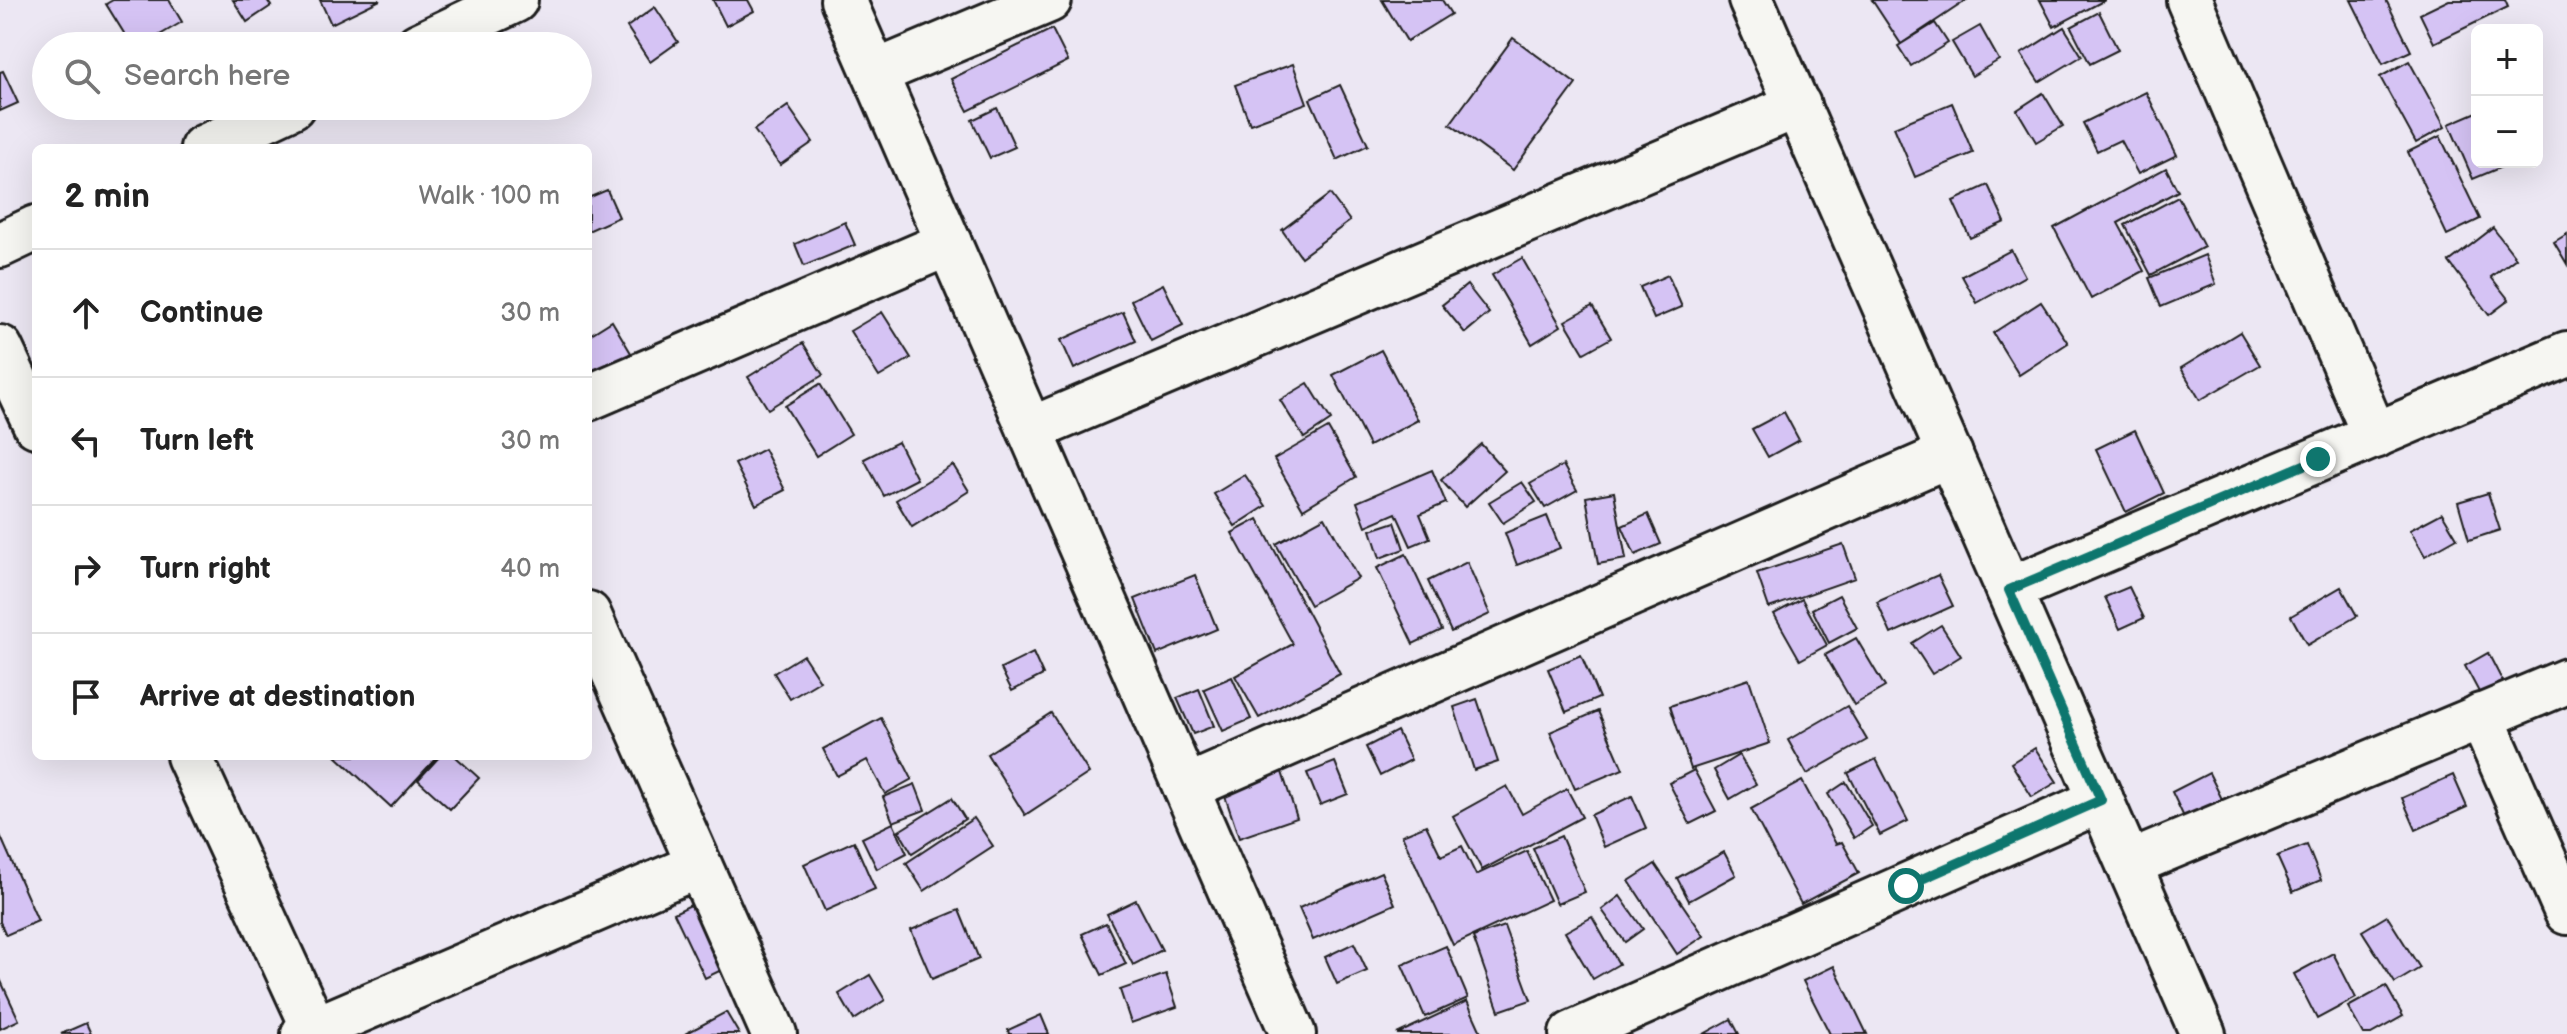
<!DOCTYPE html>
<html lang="en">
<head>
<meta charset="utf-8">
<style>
  :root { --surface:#fff; --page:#f6f6f6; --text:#222; --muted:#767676; --line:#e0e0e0 }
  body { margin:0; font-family:"Balsamiq Sans",sans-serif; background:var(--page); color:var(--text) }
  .controls { position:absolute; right:24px; top:24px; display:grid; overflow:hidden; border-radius:12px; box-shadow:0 8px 32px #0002 }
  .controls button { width:72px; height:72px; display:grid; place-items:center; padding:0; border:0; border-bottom:2px solid var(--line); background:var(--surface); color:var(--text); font:40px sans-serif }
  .stop { position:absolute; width:24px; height:24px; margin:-18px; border:6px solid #0f766e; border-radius:50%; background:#fff }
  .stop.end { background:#0f766e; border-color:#fff; box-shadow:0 2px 8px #0008 }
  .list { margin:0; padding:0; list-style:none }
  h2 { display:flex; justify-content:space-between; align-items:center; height:104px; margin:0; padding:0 32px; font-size:34px }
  h2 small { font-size:26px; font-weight:400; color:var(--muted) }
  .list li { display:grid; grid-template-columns:52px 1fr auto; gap:24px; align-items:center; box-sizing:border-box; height:128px; padding:0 32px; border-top:2px solid var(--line) }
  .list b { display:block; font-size:30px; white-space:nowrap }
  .list em { font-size:26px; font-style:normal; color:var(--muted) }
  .icon { flex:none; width:44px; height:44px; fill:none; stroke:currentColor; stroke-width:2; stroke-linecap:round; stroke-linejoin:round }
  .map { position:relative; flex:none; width:2567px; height:1034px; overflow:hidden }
  .search { position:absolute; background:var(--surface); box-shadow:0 8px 32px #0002; left:32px; top:32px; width:560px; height:88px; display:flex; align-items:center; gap:20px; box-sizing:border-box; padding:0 28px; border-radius:44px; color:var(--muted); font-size:30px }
  .panel { position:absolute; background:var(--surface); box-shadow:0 8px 32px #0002; left:32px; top:144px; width:560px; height:616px; border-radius:12px }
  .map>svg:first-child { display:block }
</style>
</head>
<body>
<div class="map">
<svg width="2567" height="1034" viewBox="0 0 2567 1034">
  <rect width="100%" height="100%" fill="#ece7f3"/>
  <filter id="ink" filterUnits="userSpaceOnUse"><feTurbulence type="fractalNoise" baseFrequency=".0125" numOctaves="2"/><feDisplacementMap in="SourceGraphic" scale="16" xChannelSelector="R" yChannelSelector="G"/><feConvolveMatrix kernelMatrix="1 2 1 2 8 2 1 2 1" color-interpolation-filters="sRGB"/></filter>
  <g filter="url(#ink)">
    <!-- building -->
    <g fill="#d5c3f4" stroke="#1c1c1c" stroke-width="2">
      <path d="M113,0H169L182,22L141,46H132L106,4Z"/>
      <path d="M233,0H267L271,6L247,22Z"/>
      <path d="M320,0H380L331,24Z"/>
      <path d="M713,0H748L754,11L726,26Z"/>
      <path d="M1382,0H1442L1451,14L1407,41Z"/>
      <path d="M1872,0H1967L1901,44Z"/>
      <path d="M2040,0H2105L2054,27Z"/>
      <path d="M2351,0H2386L2411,51L2383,64Z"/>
      <path d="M2449,0H2505L2508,7L2434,43L2420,14Z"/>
      <path d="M655,7L678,42L650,62L627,27Z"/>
      <path d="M2099,12L2118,50L2090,64L2071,27Z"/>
      <path d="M1935,23L1948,43L1911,66L1898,46Z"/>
      <path d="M1980,26L1999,60L1972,76L1952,42Z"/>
      <path d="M2064,27L2082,56L2039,82L2021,54Z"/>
      <path d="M1052,29L1068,61L968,111L951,79Z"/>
      <path d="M1513,38L1576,84L1513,170L1450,124Z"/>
      <path d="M2409,61L2445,127L2416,143L2380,77Z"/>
      <path d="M1293,64L1307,103L1250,124L1235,85Z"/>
      <path d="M3,71L18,103L0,111V72Z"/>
      <path d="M1340,85L1368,145L1337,160L1310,99Z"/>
      <path d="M2146,92L2177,155L2138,174L2120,140L2097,151L2083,123Z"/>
      <path d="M2043,93L2063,126L2036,142L2017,110Z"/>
      <path d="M1952,103L1973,153L1915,177L1894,127Z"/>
      <path d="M788,106L813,142L780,165L754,130Z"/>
      <path d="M997,108L1015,147L990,158L972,120Z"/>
      <path d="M2477,112V162H2502L2504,166L2473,179L2449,124Z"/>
      <path d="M2440,136L2480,219L2447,235L2408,152Z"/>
      <path d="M2166,168L2178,191L2118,223L2144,271L2091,299L2054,228Z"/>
      <path d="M1988,185L2005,222L1970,238L1953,201Z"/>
      <path d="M607,190L619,217L588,231V198Z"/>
      <path d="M1330,194L1350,221L1301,257L1282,230Z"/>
      <path d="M2178,197L2204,247L2151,275L2125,225Z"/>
      <path d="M845,222L855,245L804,266L795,244Z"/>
      <path d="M2493,228L2516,258L2491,277L2509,300L2489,315L2449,262Z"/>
      <path d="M2567,234V264L2554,242Z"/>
      <path d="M2011,250L2025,276L1977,303L1962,276Z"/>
      <path d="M2205,255L2216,284L2161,307L2149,278Z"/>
      <path d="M1522,258L1561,326L1532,344L1492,275Z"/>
      <path d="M1668,275L1682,307L1654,319L1640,287Z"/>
      <path d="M1163,284L1183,325L1151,341L1131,300Z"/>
      <path d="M1467,285L1489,313L1465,333L1442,305Z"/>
      <path d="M2041,302L2068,343L2019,375L1993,333Z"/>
      <path d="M1592,306L1611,338L1584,353L1565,321Z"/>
      <path d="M882,312L911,358L879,377L850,331Z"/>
      <path d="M1123,312L1136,341L1074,369L1061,340Z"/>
      <path d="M612,321L631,353L588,380V336Z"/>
      <path d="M2240,332L2260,365L2200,400L2181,368Z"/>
      <path d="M803,343L823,375L768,409L748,377Z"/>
      <path d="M1381,350L1418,420L1369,446L1333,375Z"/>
      <path d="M1308,383L1331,420L1304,438L1280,400Z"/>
      <path d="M820,384L851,434L816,456L785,406Z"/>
      <path d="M1784,412L1799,440L1768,457L1752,429Z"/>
      <path d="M1328,428L1356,477L1303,509L1274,459Z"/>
      <path d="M2135,430L2164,493L2126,512L2096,449Z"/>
      <path d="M898,442L917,479L884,496L864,459Z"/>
      <path d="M1481,444L1505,471L1465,507L1441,480Z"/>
      <path d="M764,449L785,490L756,505L735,464Z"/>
      <path d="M953,465L969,491L912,527L896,500Z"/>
      <path d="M1563,465L1577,490L1545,508L1530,484Z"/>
      <path d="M1432,470L1446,503L1420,514L1430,538L1411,546L1396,513L1366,526L1357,502Z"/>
      <path d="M1245,475L1266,506L1235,526L1214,494Z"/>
      <path d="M1522,482L1536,502L1503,523L1489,502Z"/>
      <path d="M1614,492L1626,559L1598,564L1586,497Z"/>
      <path d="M2488,493L2500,530L2469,540L2458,502Z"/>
      <path d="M2442,513L2457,538L2425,556L2410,530Z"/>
      <path d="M1648,514L1661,544L1635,555L1622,526Z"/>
      <path d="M1547,516L1560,548L1517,565L1505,533Z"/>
      <path d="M1325,517L1358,578L1310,605L1276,544Z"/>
      <path d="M1258,519L1340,674L1259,718L1235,676L1293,644L1232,533Z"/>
      <path d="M1395,522L1404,549L1380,558L1371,530Z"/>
      <path d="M1843,544L1855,578L1769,608L1757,573Z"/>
      <path d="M1406,554L1442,630L1413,644L1377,568Z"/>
      <path d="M1467,562L1490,614L1451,632L1428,581Z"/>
      <path d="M1195,575L1217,629L1157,654L1135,599Z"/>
      <path d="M1938,575L1953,606L1891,634L1877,602Z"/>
      <path d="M2129,587L2144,618L2120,629L2105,597Z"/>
      <path d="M2341,587L2357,616L2307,645L2291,616Z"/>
      <path d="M1839,595L1857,628L1829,643L1812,609Z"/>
      <path d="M1802,599L1827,645L1800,660L1774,614Z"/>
      <path d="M1941,625L1961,656L1932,674L1912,643Z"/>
      <path d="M1856,638L1885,687L1854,705L1825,655Z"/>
      <path d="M1033,653L1043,675L1012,691L1001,669Z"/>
      <path d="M2488,653L2504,684L2481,696L2465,666Z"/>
      <path d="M803,655L820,681L790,699L774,673Z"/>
      <path d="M1581,655L1599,698L1566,712L1548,669Z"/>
      <path d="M1232,677L1251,719L1223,731L1204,689Z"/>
      <path d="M1749,679L1770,743L1691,769L1670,706Z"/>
      <path d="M1199,689L1214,726L1193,734L1177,698Z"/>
      <path d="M1477,699L1498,762L1474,770L1454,707Z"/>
      <path d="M1847,706L1867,740L1807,774L1788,740Z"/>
      <path d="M1598,711L1623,769L1575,789L1550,732Z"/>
      <path d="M1051,713L1089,773L1025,815L987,754Z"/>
      <path d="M881,718L912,779L885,794L867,760L837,776L823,749Z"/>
      <path d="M1397,731L1411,760L1380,776L1366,747Z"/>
      <path d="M2035,748L2057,782L2032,797L2011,763Z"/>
      <path d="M1739,755L1756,784L1730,799L1714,770Z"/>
      <path d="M336,756H438L391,807Z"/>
      <path d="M440,756H455L479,778L450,809L418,780Z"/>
      <path d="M1876,759L1908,821L1880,835L1848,773Z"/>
      <path d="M1335,762L1348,794L1320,805L1307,773Z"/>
      <path d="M1281,769L1297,818L1239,838L1223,790Z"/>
      <path d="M1694,770L1716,811L1690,824L1669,783Z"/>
      <path d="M2209,773L2228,811L2190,830L2172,792Z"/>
      <path d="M2453,775L2467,807L2416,830L2402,798Z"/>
      <path d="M1802,781L1836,844L1842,842L1859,873L1801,904L1751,809Z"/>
      <path d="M1846,782L1872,826L1854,838L1828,794Z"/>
      <path d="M915,784L925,810L893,822L883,797Z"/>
      <path d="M1507,786L1522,814L1567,789L1582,817L1482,870L1453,816Z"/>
      <path d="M1632,796L1646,828L1604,847L1591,815Z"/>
      <path d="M952,798L965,819L912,853L899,831Z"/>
      <path d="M974,818L993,846L924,891L906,863Z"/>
      <path d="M893,823L907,853L877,869L862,838Z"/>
      <path d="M1426,825L1441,856L1462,846L1476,875L1527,851L1550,900L1453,945L1402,835Z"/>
      <path d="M0,835L38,921L6,935L0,922Z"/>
      <path d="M1561,836L1585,892L1557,904L1533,848Z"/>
      <path d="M854,841L875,889L825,911L804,864Z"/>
      <path d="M2307,845L2321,880L2293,892L2277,856Z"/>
      <path d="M1724,852L1736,875L1689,901L1677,878Z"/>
      <path d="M1655,864L1704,936L1677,954L1629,881Z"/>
      <path d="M1381,872L1395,904L1313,940L1299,908Z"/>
      <path d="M1620,896L1643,929L1625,942L1602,910Z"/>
      <path d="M705,898L736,963L705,978L674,913Z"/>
      <path d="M1136,900L1162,950L1133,965L1107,914Z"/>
      <path d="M959,910L979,959L932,979L911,930Z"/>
      <path d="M2387,916L2420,968L2395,983L2362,931Z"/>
      <path d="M1592,917L1619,964L1593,979L1565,932Z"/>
      <path d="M1106,923L1126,964L1102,975L1082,934Z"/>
      <path d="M1504,926L1531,1000L1499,1011L1473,937Z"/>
      <path d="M1354,943L1367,971L1337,984L1325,957Z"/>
      <path d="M1446,946L1468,998L1425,1017L1402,965Z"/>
      <path d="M2333,953L2356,998L2317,1019L2294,974Z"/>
      <path d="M1834,966L1867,1034H1830L1803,981Z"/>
      <path d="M1166,974L1177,1007L1131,1023L1120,990Z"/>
      <path d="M870,975L885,1000L854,1020L839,994Z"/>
      <path d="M0,979L19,1020L0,1029Z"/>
      <path d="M2386,986L2403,1016L2371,1034H2363L2348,1007Z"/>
      <path d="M1467,1001L1481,1032L1476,1034H1397Z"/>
      <path d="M726,1012L739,1034H685Z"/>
      <path d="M1041,1015L1049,1034H1009L1008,1030Z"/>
      <path d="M1731,1019L1739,1034H1704Z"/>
      <path d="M86,1023L91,1034H61Z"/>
    </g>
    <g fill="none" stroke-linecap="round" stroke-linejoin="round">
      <defs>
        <g id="minor">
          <path d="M843,0L1293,1034"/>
          <path d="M1751,0L2203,1034"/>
          <path d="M2189,0L2375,436"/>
          <path d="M418,46L515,0"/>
          <path d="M875,73L1049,0"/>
          <path d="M203,148L292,106"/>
          <path d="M0,245L36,228"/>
          <path d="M0,348L36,425"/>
          <path d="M588,398L949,243"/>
          <path d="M1030,430L1798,105"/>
          <path d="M2009,590L2567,354"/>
          <path d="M588,614L774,1034"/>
          <path d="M2481,716L2567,912"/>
          <path d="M189,756L315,1030"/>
          <path d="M1186,788L1950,454"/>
          <path d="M2129,864L2567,681"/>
          <path d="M304,1034L699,865"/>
          <path d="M1572,1034L2101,800"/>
        </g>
      </defs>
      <!-- minor casing -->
      <use href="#minor" stroke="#1c1c1c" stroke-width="50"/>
      <!-- minor -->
      <use href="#minor" stroke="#f6f6f2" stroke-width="44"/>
    </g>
  </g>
  <g fill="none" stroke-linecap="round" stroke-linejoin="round" filter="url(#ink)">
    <!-- route -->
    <path stroke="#0f766e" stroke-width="10" d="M1906,886L2101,800L2009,590L2318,459"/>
  </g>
</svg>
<div class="controls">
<button>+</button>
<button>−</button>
</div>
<div class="stop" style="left:1906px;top:886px"></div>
<div class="stop end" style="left:2318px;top:459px"></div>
<div class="search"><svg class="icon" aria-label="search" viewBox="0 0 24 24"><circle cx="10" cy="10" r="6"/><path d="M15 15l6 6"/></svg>Search here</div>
<section class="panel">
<h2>2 min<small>Walk · 100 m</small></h2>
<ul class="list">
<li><svg class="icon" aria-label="ahead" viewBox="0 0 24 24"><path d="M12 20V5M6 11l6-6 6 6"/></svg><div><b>Continue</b></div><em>30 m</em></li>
<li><svg class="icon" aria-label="left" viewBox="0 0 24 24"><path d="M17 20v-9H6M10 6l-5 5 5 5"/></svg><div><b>Turn left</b></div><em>30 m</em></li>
<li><svg class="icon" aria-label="right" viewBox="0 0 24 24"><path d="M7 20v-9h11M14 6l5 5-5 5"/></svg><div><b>Turn right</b></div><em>40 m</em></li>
<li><svg class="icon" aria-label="arrive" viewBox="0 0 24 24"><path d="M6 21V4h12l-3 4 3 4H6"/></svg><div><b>Arrive at destination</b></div></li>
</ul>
</section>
</div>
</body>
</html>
